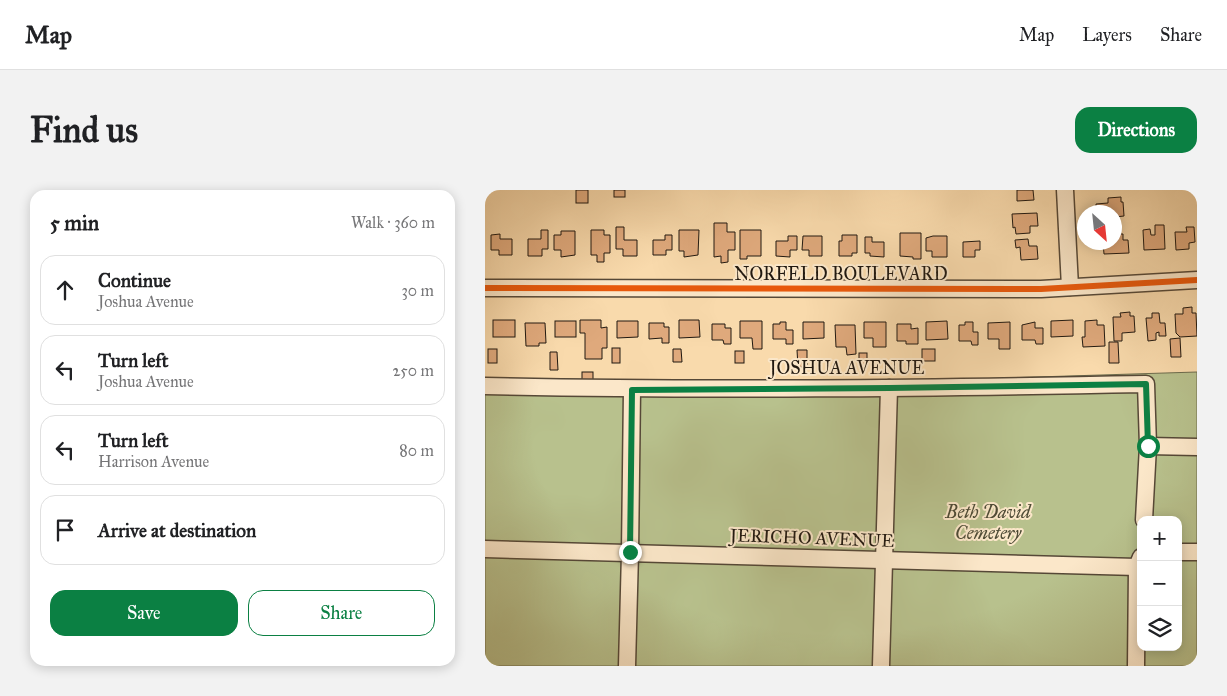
<!DOCTYPE html>
<html lang="en">
<head>
<meta charset="utf-8">
<style>
  :root { --surface:#fff; --page:#f2f2f2; --text:#202124; --muted:#757577; --line:#e0e0e0; --accent:#0b8043 }
  body { margin:0; font-family:"IM FELL Great Primer",serif; background:var(--page); color:var(--text) }
  .controls { position:absolute; right:15px; bottom:15px; display:grid; overflow:hidden; border-radius:10px; box-shadow:0 2px 12px #0003 }
  .controls button { width:45px; height:45px; display:grid; place-items:center; padding:0; border:0; border-bottom:1px solid var(--line); background:var(--surface); color:var(--text); font:25px sans-serif }
  .compass { position:absolute; left:592px; top:15px; width:45px; height:45px; border-radius:50%; background:var(--surface); box-shadow:0 2px 12px #0003; rotate:153deg }
  .stop { position:absolute; width:15px; height:15px; margin:-11px; border:4px solid #0b8043; border-radius:50%; background:#fff }
  .stop.end { background:#0b8043; border-color:#fff; box-shadow:0 1px 5px #0008 }
  .list { margin:0; padding:0; list-style:none }
  h2 { display:flex; justify-content:space-between; align-items:center; height:65px; margin:0; padding:0 20px; font-size:21px }
  h2 small { font-size:16px; font-weight:400; color:var(--muted) }
  .list li { display:grid; grid-template-columns:32px 1fr auto; gap:15px; align-items:center; box-sizing:border-box; height:70px; margin:0 10px 10px; padding:0 10px; border:1px solid var(--line); border-radius:15px }
  .list b { display:block; font-size:19px; white-space:nowrap }
  .list p { margin:0; font-size:16px; white-space:nowrap; color:var(--muted) }
  .list em { font-size:16px; font-style:normal; color:var(--muted) }
  .actions { display:flex; gap:10px; padding:15px 20px }
  .actions a { flex:1; padding:11px 0; border:1px solid var(--accent); border-radius:15px; text-align:center; font-size:18px; color:var(--accent) }
  .actions .main { background:var(--accent); color:#fff }
  .icon { flex:none; width:28px; height:28px; fill:none; stroke:currentColor; stroke-width:2; stroke-linecap:round; stroke-linejoin:round }
  .map { position:relative; flex:none; width:712px; height:476px; overflow:hidden; border-radius:15px }
  header { display:flex; align-items:center; gap:30px; box-sizing:border-box; height:70px; padding:0 25px; background:var(--surface); border-bottom:1px solid var(--line) }
  header strong { font-size:24px }
  nav { display:flex; gap:28px; margin-inline-start:auto; font-size:18px }
  .intro { display:flex; align-items:center; justify-content:space-between; box-sizing:border-box; height:120px; padding:0 30px }
  h1 { margin:0; font-size:35px }
  .button { padding:12px 22px; border-radius:15px; background:var(--accent); color:#fff; font-size:18px; font-weight:700 }
  main { display:flex; gap:30px; padding:0 30px }
  aside { flex:1; background:var(--surface); border-radius:15px; box-shadow:0 2px 12px #0003 }
  .map>svg:first-child { display:block }
</style>
</head>
<body>
<header>
<strong>Map</strong>
<nav><a>Map</a><a>Layers</a><a>Share</a></nav>
</header>
<div class="intro"><h1>Find us</h1><a class="button">Directions</a></div>
<main>
<aside>
<h2>5 min<small>Walk · 360 m</small></h2>
<ul class="list">
<li><svg class="icon" aria-label="ahead" viewBox="0 0 24 24"><path d="M12 20V5M6 11l6-6 6 6"/></svg><div><b>Continue</b><p>Joshua Avenue</p></div><em>30 m</em></li>
<li><svg class="icon" aria-label="left" viewBox="0 0 24 24"><path d="M17 20v-9H6M10 6l-5 5 5 5"/></svg><div><b>Turn left</b><p>Joshua Avenue</p></div><em>250 m</em></li>
<li><svg class="icon" aria-label="left" viewBox="0 0 24 24"><path d="M17 20v-9H6M10 6l-5 5 5 5"/></svg><div><b>Turn left</b><p>Harrison Avenue</p></div><em>80 m</em></li>
<li><svg class="icon" aria-label="arrive" viewBox="0 0 24 24"><path d="M6 21V4h12l-3 4 3 4H6"/></svg><div><b>Arrive at destination</b></div></li>
</ul>
<div class="actions"><a class="main">Save</a><a>Share</a></div>
</aside>
<div class="map">
<svg width="712" height="476" viewBox="0 0 712 476">
  <rect width="100%" height="100%" fill="#f9daac"/>
  <filter id="stains"><feTurbulence type="fractalNoise" baseFrequency=".004" numOctaves="4"/><feColorMatrix values="0 0 0 0 .2 0 0 0 0 .09 0 0 0 0 .02 0 0 0 .5 -.17"/></filter>
  <radialGradient id="worn" r=".72"><stop offset=".6" stop-color="#630" stop-opacity="0"/><stop offset="1" stop-color="#630" stop-opacity=".3"/></radialGradient>
  <!-- green -->
  <path fill="#b8c18d" stroke="#6c6c4e" fill-rule="evenodd" d="M712,182V476H0V188L147,190H455ZM656,330H693V457H656Z"/>
  <!-- building -->
  <g fill="#dfa97c" stroke="#201810">
    <rect x="91" y="0" width="12" height="13"/>
    <rect x="129" y="0" width="11" height="7"/>
    <path d="M532,0H548L549,10L532,11Z"/>
    <path d="M636,7V12H638L639,26L630,27V22H611V14L623,13V8Z"/>
    <path d="M552,23L553,36H545V43L531,44L530,37L528,38L527,24Z"/>
    <path d="M229,33H242V42H250V60H243V72L236,73V66L229,67Z"/>
    <path d="M670,35H679L680,59L659,60L658,40L665,39L666,45H670Z"/>
    <path d="M131,37H139V50H152V66H138V59H131Z"/>
    <path d="M701,37H709L710,52L704,53V59L691,60L690,42H702Z"/>
    <path d="M56,40H63V59H57V66H43V49H56Z"/>
    <path d="M106,40H119V45H125V63H119V72H112V65H106Z"/>
    <path d="M194,40H214L213,65L199,67V61H194Z"/>
    <path d="M255,40H276V66H262V69H255Z"/>
    <path d="M76,41H90V65L76,67V60H69V45H76Z"/>
    <path d="M415,43H436V69H428V67L415,66Z"/>
    <path d="M15,44V49H27V65H14V60H6V45Z"/>
    <path d="M630,44H638V50H643L644,63L619,64L618,52H630Z"/>
    <path d="M180,45H187V60H181V65H168V50H180Z"/>
    <path d="M357,45H372V63H367V66H354V51H357Z"/>
    <path d="M303,46H312V60H305V67L291,66V51H303Z"/>
    <path d="M318,46H337V66H324V60H317Z"/>
    <path d="M448,46H462V67H447V61H441V48Z"/>
    <path d="M380,47H387V52H399V67L385,66V63H380Z"/>
    <path d="M543,49L544,56H552L553,69L536,70L535,57L531,58L530,50Z"/>
    <path d="M495,51V60H490V67H478V52Z"/>
    <path d="M707,117V123H711L712,146L695,147L691,143L690,124H698V118Z"/>
    <path d="M645,122V126H649L650,142L637,143V151H629L628,127H636L635,123Z"/>
    <path d="M667,123H674L675,133H680L681,146H674V142L671,143V150L663,151L661,128H667Z"/>
    <rect x="8" y="130" width="22" height="17"/>
    <path d="M95,130H116V138L122,137V158H117V169H100V143H95Z"/>
    <path d="M194,130H214L215,147L194,148Z"/>
    <path d="M588,130V146L566,147V131Z"/>
    <path d="M612,130V135H619L620,156L598,157L597,147H600V131Z"/>
    <rect x="70" y="131" width="21" height="16"/>
    <path d="M132,131H153V147L132,148Z"/>
    <path d="M255,131H277V159H268L267,148H255Z"/>
    <path d="M462,131L463,149L441,150V132Z"/>
    <path d="M295,132H301V140H308V154H301V149H288V134H295Z"/>
    <path d="M318,132H339V148L318,149Z"/>
    <path d="M379,132H401V157H388V148H379Z"/>
    <path d="M480,132H488V142H493V155H487L486,151H474V135H480Z"/>
    <path d="M525,132V159H514V149H503V133Z"/>
    <path d="M550,132V138H558V154H551L550,150H537V135Z"/>
    <path d="M40,133H60L61,153H54V156H41Z"/>
    <path d="M164,133H179V137H184V153H177V148L164,149Z"/>
    <path d="M227,134H240V138H246V154H239L238,150H227Z"/>
    <path d="M412,134H426V139L433,138V154H421V151H412Z"/>
    <path d="M350,135H370L371,164L362,165L361,157H351Z"/>
    <path d="M695,148L696,167H686L685,149Z"/>
    <path d="M624,152H633L634,173H624Z"/>
    <rect x="127" y="158" width="8" height="15"/>
    <rect x="3" y="159" width="9" height="14"/>
    <path d="M188,159H196L197,172H188Z"/>
    <rect x="437" y="159" width="13" height="12"/>
    <path d="M312,160H322V177H313Z"/>
    <rect x="250" y="161" width="9" height="12"/>
    <path d="M65,162H72L73,180H65Z"/>
    <rect x="374" y="163" width="8" height="12"/>
    <rect x="97" y="182" width="11" height="10"/>
  </g>
  <g fill="none" stroke-linecap="round" stroke-linejoin="round">
    <defs>
      <g id="minor">
        <path d="M580,0L585,97"/>
        <path d="M0,98L556,99L712,90"/>
        <path d="M0,196C220,201 441,198 661,194L663,256L659,330"/>
        <path d="M663,256L712,257"/>
        <path d="M0,359L652,377"/>
        <path d="M693,362H712"/>
        <path d="M142,476L145,363L147,200"/>
        <path d="M396,476L404,198"/>
        <path d="M651,476L652,377L656,367"/>
      </g>
    </defs>
    <!-- minor casing -->
    <use href="#minor" stroke="#564837" stroke-width="19"/>
    <!-- minor -->
    <use href="#minor" stroke="#fbe7c9" stroke-width="16"/>
    <defs>
      <path id="cycleway" d="M0,98L556,99L712,90"/>
    </defs>
    <!-- cycleway casing -->
    <use href="#cycleway" stroke="#fbe7c9" stroke-width="9"/>
    <!-- cycleway -->
    <use href="#cycleway" stroke="#e8590c" stroke-width="6"/>
  </g>
  <g fill="none" stroke-linecap="round" stroke-linejoin="round">
    <!-- route -->
    <path stroke="#0b8043" stroke-width="6" d="M145,362L147,200L404,198L661,194L663,256"/>
  </g>
  <g text-anchor="middle" stroke-width="4" stroke-linejoin="round" paint-order="stroke">
    <!-- street labels -->
    <g font-size="18" fill="#201810" stroke="#fbe7c9">
      <text x="356" y="90">NORFELD BOULEVARD</text>
      <text x="362" y="184">JOSHUA AVENUE</text>
      <text transform="translate(327 348) rotate(2)" y="6">JERICHO AVENUE</text>
    </g>
    <!-- park labels -->
    <g font-size="18" font-style="italic" fill="#4e4b36" stroke="#fbe7c9">
      <text x="503" y="328">Beth David<tspan x="503" dy="21">Cemetery</tspan></text>
    </g>
  </g>
  <rect width="100%" height="100%" filter="url(#stains)"/>
  <rect width="100%" height="100%" fill="url(#worn)"/>
</svg>
<div class="controls">
<button>+</button>
<button>−</button>
<button><svg class="icon" aria-label="layers" viewBox="0 0 24 24"><path d="M12 4l9 5-9 5-9-5zM3 14l9 5 9-5"/></svg></button>
</div>
<svg class="compass" viewBox="-18 -18 36 36"><path d="M0-13l5 13h-10z" fill="#e53935"/><path d="M0 13l5-13h-10z" fill="#757577"/></svg>
<div class="stop" style="left:663px;top:256px"></div>
<div class="stop end" style="left:145px;top:362px"></div>
</div>
</main>
</body>
</html>
